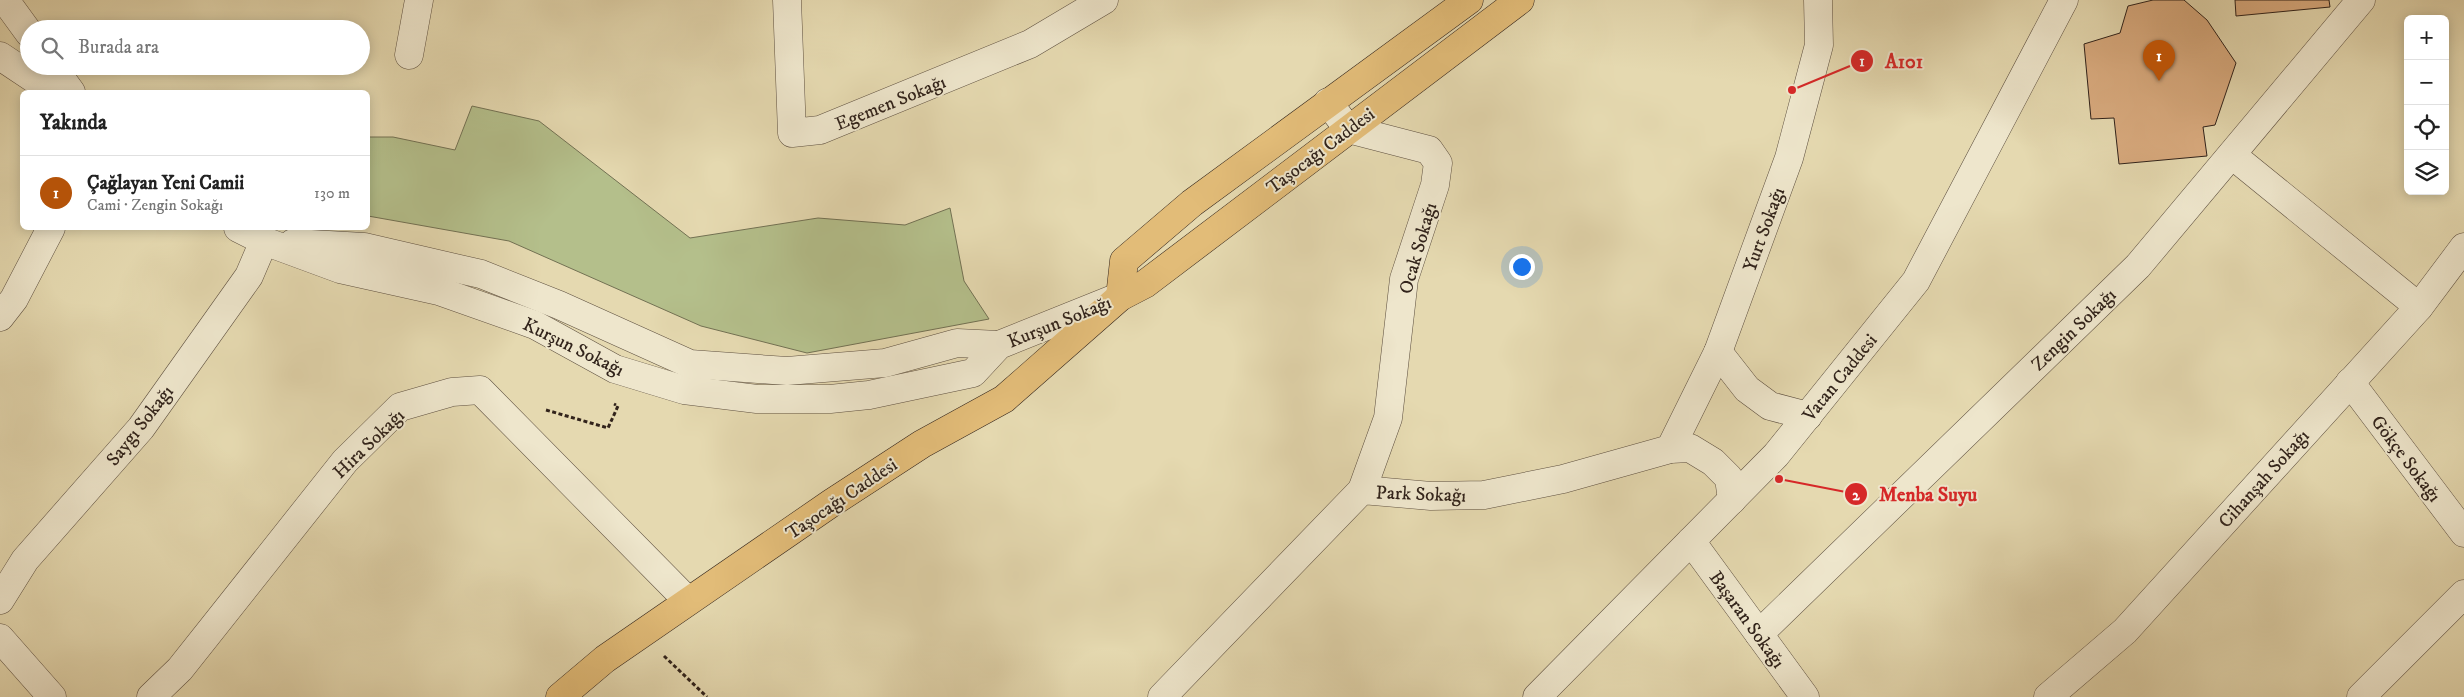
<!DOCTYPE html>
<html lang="tr">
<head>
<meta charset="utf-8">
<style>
  :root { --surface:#fff; --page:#f2f2f2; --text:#222; --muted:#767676; --line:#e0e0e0; --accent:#b45309 }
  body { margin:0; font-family:"IM FELL DW Pica",serif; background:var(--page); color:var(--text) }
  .controls { position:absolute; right:15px; top:15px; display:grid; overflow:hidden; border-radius:8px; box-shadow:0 2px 12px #0003 }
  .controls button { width:45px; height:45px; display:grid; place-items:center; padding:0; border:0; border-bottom:1px solid var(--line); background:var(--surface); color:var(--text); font:25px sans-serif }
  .you { position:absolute; left:1521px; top:266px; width:18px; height:18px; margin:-12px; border:4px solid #fff; border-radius:50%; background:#1a73e8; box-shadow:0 0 0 8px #1a73e833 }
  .badge { display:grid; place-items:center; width:32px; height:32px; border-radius:50%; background:var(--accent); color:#fff; font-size:16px; font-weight:700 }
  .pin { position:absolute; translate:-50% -41px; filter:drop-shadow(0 1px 2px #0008) }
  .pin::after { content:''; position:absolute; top:26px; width:18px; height:15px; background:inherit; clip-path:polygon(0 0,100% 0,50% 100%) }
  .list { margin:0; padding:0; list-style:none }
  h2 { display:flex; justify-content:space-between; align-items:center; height:65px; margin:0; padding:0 20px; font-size:21px }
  h2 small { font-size:16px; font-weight:400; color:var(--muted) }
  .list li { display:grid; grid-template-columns:32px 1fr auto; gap:15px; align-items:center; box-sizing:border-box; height:75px; padding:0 20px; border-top:1px solid var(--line) }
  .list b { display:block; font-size:19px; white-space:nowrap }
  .list p { margin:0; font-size:16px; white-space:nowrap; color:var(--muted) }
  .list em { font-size:16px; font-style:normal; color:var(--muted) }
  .icon { flex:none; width:28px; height:28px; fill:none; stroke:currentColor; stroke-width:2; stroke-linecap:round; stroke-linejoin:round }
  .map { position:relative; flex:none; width:2464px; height:697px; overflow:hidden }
  .search { position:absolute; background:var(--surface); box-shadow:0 2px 12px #0003; left:20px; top:20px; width:350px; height:55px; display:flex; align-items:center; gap:12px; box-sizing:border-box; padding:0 18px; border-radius:28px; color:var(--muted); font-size:19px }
  .panel { position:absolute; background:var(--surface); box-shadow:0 2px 12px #0003; left:20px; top:90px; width:350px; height:140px; border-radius:8px }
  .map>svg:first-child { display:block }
</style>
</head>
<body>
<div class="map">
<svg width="2464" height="697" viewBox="0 0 2464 697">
  <rect width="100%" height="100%" fill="#e5d9b0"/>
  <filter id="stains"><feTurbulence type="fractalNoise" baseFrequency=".004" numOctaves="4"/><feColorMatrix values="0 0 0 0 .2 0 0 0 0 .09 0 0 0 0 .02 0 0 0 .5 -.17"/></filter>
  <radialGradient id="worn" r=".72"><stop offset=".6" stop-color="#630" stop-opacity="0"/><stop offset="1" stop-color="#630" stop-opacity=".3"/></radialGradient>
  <!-- green -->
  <path fill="#b4bf8b" stroke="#727153" d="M472,106L539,121L690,238L818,218L905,225L950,208L964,281L989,319L807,353L701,326L509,241L368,216V137H393L455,150Z"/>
  <!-- building -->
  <g fill="#d8aa7e" stroke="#31231b">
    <path d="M2153,0H2184L2207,20L2236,63L2215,125L2203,127L2207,156L2119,164L2114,118L2091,119L2084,44L2120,33L2128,6Z"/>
    <path d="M2235,0H2329L2330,7L2236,16Z"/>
  </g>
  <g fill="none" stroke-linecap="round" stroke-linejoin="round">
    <defs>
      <g id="minor">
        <path d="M5,0L29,33"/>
        <path d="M787,0L792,133L820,130L1030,44L1104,0"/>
        <path d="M409,55L419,0"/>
        <path d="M0,56L54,92"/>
        <path d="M52,66L71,92"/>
        <path d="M1328,102L1348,129L1429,150L1438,163L1435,185L1404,279L1388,418L1362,490"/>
        <path d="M2232,155L2419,307"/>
        <path d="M238,228L264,241L340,269L439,291L535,325L615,369L684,390L757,399H830L869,395L973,373L999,345L1116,298"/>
        <path d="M293,243L364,247L481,274L559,305L690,364L787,371L885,363L957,343L999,345"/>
        <path d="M0,317L14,299L51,228"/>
        <path d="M1718,352L1747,389L1770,406L1808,416"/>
        <path d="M2350,382L2464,533"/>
        <path d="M1670,449L1718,352L1789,158L1819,45L1818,0"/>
        <path d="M1691,541L1805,697"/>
        <path d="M0,600L25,560L141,428L249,276L264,241"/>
        <path d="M1759,634L2138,266L2361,0"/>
        <path d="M0,638L52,697"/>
        <path d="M151,697L180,669L345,461L400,407L452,392L480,390L688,601"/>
        <path d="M1162,697L1362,490L1431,496L1484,495L1563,479L1670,449L1690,448L1713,462L1729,478L1732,500"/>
        <path d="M1537,697L1776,455L1916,281L2064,0"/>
        <path d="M2048,697L2125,631L2419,307L2464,247"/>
        <path d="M2361,697L2464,594"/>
      </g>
      <g id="major">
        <path d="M1120,297L1124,261L1192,203L1469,0"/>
        <path d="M560,697L605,659L830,504L922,444L1004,399L1120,297L1145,284L1520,0"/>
      </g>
    </defs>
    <!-- minor casing -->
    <use href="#minor" stroke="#5e5040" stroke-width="29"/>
    <!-- major casing -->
    <use href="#major" stroke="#31231b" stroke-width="29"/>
    <!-- path -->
    <g stroke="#31231b" stroke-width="3" stroke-dasharray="4 2.5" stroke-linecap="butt">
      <path d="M546,410L608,428L618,406L614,404"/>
      <path d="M664,656L707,697"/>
    </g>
    <!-- minor -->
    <use href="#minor" stroke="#eee6cc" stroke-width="28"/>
    <!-- major -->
    <use href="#major" stroke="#e2bc78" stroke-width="28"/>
  </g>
  <g text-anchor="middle" stroke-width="4" stroke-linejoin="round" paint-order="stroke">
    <!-- street labels -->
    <g font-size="19" fill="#31231b" stroke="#eee6cc">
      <text transform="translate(890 102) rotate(-22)" y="7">Egemen Sokağı</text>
      <text transform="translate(1320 150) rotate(-37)" y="7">Taşocağı Caddesi</text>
      <text transform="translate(1763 229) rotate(-70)" y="7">Yurt Sokağı</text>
      <text transform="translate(1417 248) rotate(-74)" y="7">Ocak Sokağı</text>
      <text transform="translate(1059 321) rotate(-22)" y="7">Kurşun Sokağı</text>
      <text transform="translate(2073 329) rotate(-44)" y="7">Zengin Sokağı</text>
      <text transform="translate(574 346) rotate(26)" y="7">Kurşun Sokağı</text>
      <text transform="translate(1839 377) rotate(-51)" y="7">Vatan Caddesi</text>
      <text transform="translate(139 425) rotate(-52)" y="7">Saygı Sokağı</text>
      <text transform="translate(368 443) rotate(-44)" y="7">Hira Sokağı</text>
      <text transform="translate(2407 458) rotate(53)" y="7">Gökçe Sokağı</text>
      <text transform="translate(2263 478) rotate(-48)" y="7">Cihanşah Sokağı</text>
      <text transform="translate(1421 493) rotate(2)" y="7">Park Sokağı</text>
      <text transform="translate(841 498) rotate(-34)" y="7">Taşocağı Caddesi</text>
      <text transform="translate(1748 619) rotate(54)" y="7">Başaran Sokağı</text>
    </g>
  </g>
  <!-- callouts -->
  <path fill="none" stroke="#d62828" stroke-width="2" d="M1792 90L1862 61M1779 479L1856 494"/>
  <g fill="#d62828" stroke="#eee6cc" stroke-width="2">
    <circle cx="1792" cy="90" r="5"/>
    <circle cx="1779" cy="479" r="5"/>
    <circle cx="1862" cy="61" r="12"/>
    <circle cx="1856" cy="494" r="12"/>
  </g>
  <g font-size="15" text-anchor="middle" font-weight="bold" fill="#fff">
    <text x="1862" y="66">1</text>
    <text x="1856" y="500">2</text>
  </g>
  <g font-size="20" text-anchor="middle" font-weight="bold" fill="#d62828" stroke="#eee6cc" stroke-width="4" stroke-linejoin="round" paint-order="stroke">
    <text x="1904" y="68">A101</text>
    <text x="1928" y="501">Menba Suyu</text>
  </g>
  <rect width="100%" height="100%" filter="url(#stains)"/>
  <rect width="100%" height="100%" fill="url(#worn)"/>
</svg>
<div class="controls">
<button>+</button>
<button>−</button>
<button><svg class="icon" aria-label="locate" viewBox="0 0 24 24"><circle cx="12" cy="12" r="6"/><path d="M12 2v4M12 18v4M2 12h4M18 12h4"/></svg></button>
<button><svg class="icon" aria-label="layers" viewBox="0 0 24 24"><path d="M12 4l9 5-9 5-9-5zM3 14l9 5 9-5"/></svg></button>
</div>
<div class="you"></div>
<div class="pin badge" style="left:2159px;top:81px">1</div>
<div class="search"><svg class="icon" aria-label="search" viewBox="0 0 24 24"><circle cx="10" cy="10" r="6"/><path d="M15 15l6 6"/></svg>Burada ara</div>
<section class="panel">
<h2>Yakında<small></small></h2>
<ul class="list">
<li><span class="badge">1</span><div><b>Çağlayan Yeni Camii</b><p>Cami · Zengin Sokağı</p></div><em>130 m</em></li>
</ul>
</section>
</div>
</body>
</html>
